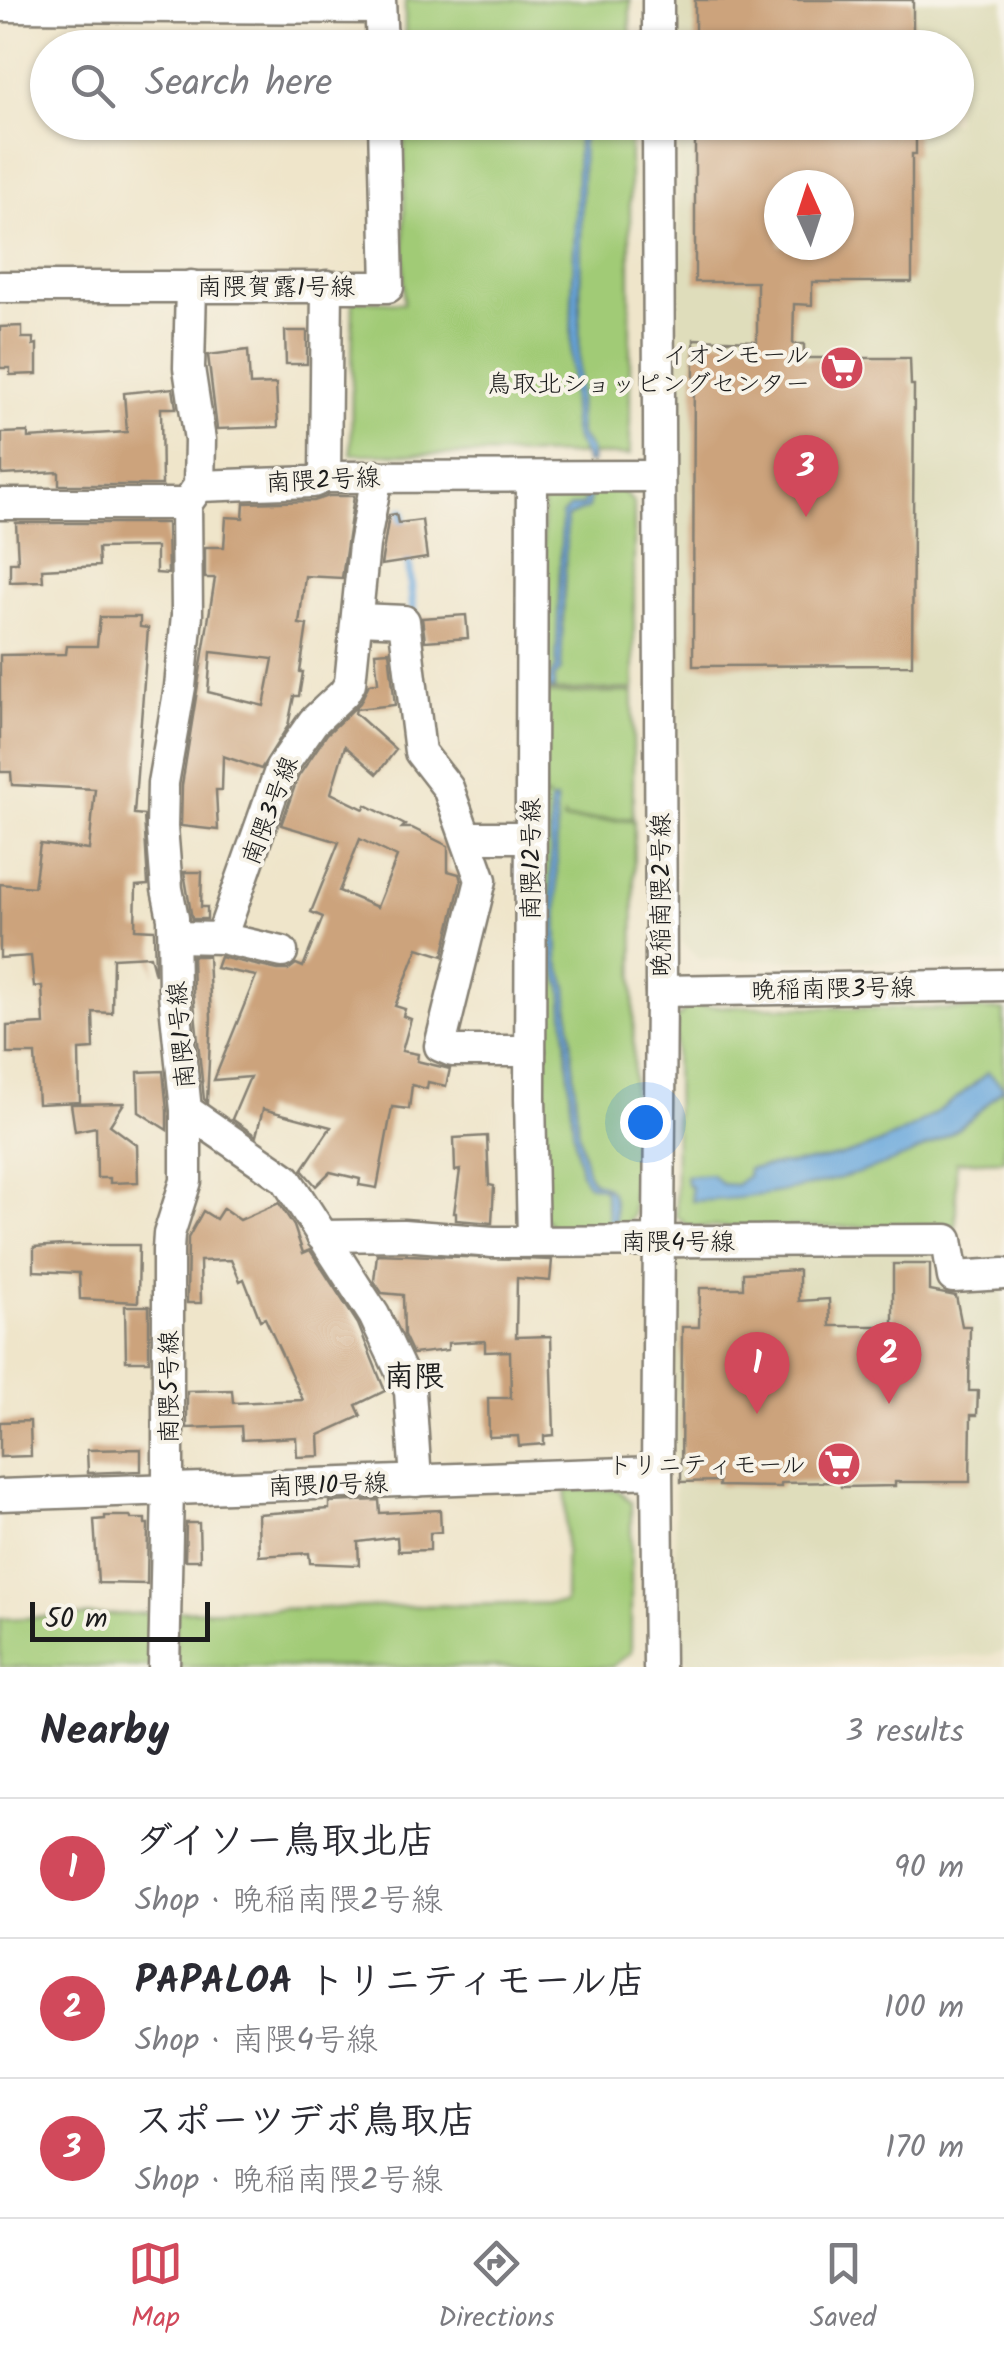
<!DOCTYPE html>
<html lang="en">
<head>
<meta charset="utf-8">
<style>
  :root { --surface:#fff; --page:#f7f7f7; --text:#2b2b33; --muted:#7c7c81; --line:#e1e1e2; --accent:#d1495b }
  body { margin:0; font-family:Kalam,"Klee One",sans-serif; background:var(--page); color:var(--text) }
  .compass { position:absolute; left:764px; top:170px; width:90px; height:90px; border-radius:50%; background:var(--surface); box-shadow:0 2px 8px #0004; rotate:357deg }
  .scale { position:absolute; left:30px; bottom:25px; width:180px; box-sizing:border-box; padding-left:10px; border:5px solid #1c1c1c; border-top:0; font-size:28px; line-height:35px; white-space:nowrap; color:#1c1c1c; -webkit-text-stroke:8px #f7f3e8; paint-order:stroke }
  .you { position:absolute; left:645px; top:1122px; width:35px; height:35px; margin:-25px; border:8px solid #fff; border-radius:50%; background:#1a73e8; box-shadow:0 0 0 15px #1a73e833 }
  .badge { display:grid; place-items:center; width:65px; height:65px; border-radius:50%; background:var(--accent); color:#fff; font-size:32px; font-weight:700 }
  .pin { position:absolute; translate:-50% -82px; filter:drop-shadow(0 2px 5px #0008) }
  .pin::after { content:''; position:absolute; top:52px; width:35px; height:30px; background:inherit; clip-path:polygon(0 0,100% 0,50% 100%) }
  .list { margin:0; padding:0; list-style:none }
  h2 { display:flex; justify-content:space-between; align-items:center; height:130px; margin:0; padding:0 40px; font-size:42px }
  h2 small { font-size:32px; font-weight:400; color:var(--muted) }
  .list li { display:grid; grid-template-columns:65px 1fr auto; gap:30px; align-items:center; box-sizing:border-box; height:140px; padding:0 40px; border-top:2px solid var(--line) }
  .list b { display:block; font-size:38px; white-space:nowrap }
  .list p { margin:0; font-size:32px; white-space:nowrap; color:var(--muted) }
  .list em { font-size:32px; font-style:normal; color:var(--muted) }
  .icon { flex:none; width:55px; height:55px; fill:none; stroke:currentColor; stroke-width:2; stroke-linecap:round; stroke-linejoin:round }
  .map { position:relative; flex:none; width:1004px; height:1667px; overflow:hidden }
  .search { position:absolute; background:var(--surface); box-shadow:0 2px 8px #0004; left:30px; right:30px; top:30px; height:110px; display:flex; align-items:center; gap:25px; box-sizing:border-box; padding:0 35px; border-radius:55px; color:var(--muted); font-size:38px }
  .sheet { height:550px; background:var(--surface) }
  nav { display:flex; justify-content:space-around; align-items:center; box-sizing:border-box; height:140px; border-top:2px solid var(--line); background:var(--surface); font-size:28px; color:var(--muted) }
  nav a { display:grid; justify-items:center; gap:5px }
  nav .on { color:var(--accent) }
  .map>svg:first-child { display:block }
</style>
</head>
<body>
<div class="map">
<svg width="1004" height="1667" viewBox="0 0 1004 1667">
  <rect width="100%" height="100%" fill="#f7f3e8"/>
  <filter id="ink" filterUnits="userSpaceOnUse"><feTurbulence type="fractalNoise" baseFrequency=".01" numOctaves="2"/><feDisplacementMap in="SourceGraphic" scale="20" xChannelSelector="R" yChannelSelector="G"/><feConvolveMatrix kernelMatrix="1 2 1 2 8 2 1 2 1" color-interpolation-filters="sRGB"/></filter>
  <filter id="wash" filterUnits="userSpaceOnUse"><feTurbulence type="fractalNoise" baseFrequency=".0048" numOctaves="4" result="noise"/><feDisplacementMap in="SourceGraphic" scale="40" xChannelSelector="R" yChannelSelector="G"/><feGaussianBlur stdDeviation="2.25" result="paint"/><feColorMatrix in="noise" values="0 0 0 0 0 0 0 0 0 0 0 0 0 0 0 0 0 1.4 0 .05"/><feComposite in="paint" operator="in"/></filter>
  <g filter="url(#wash)">
    <rect width="100%" height="100%" fill="#efe5ca"/>
    <!-- built -->
    <g fill="#dfddbb" fill-rule="evenodd">
      <path d="M678,0H1004V963L699,959L682,942L678,910V123L956,122V48L678,47ZM779,185H839V245H779Z"/>
      <path d="M673,1242H932L933,1280H1004V1651L992,1655L692,1667L676,1648Z"/>
    </g>
    <!-- green -->
    <g fill="#a1cb76" stroke="#5e7449" stroke-width="2.5">
      <path d="M405,0H630V47L405,48Z"/>
      <path d="M404,123H630V455L351,454L353,300L404,303Z"/>
      <path d="M557,488H620L634,503V689L543,691V502Z"/>
      <path d="M633,692V818L565,820L564,817L563,821L634,820L633,1216L619,1232L557,1233L543,1216L542,798L550,797H543L542,694Z"/>
      <path d="M690,1006L1004,1010V1160L956,1162V1227H689L676,1216L675,1020Z"/>
      <path d="M617,1489L631,1502V1652L612,1667H175L176,1611L565,1603L566,1490Z"/>
      <path d="M154,1613V1667H0V1619Z"/>
    </g>
    <!-- water -->
    <g fill="#6aa8dc" stroke="#43627c" stroke-width="2.5">
      <path d="M583,122L578,417L579,434L590,449L592,463H586C586,450 574,444 573,429C567,328 577,224 578,123Z"/>
      <path d="M586,492H591L588,508L567,517L561,670L554,678V689H548L550,676L556,668L562,515L569,508L583,505Z"/>
      <path d="M556,800L558,960L567,986L578,1129L587,1171L592,1181C620,1190 612,1198 616,1225H610L604,1189L587,1184L581,1172L573,1130L562,987L552,961L550,801Z"/>
      <path d="M988,1072L1004,1088C986,1105 967,1124 945,1137C880,1175 767,1200 692,1201L691,1187L687,1184L686,1176L711,1174L722,1184L736,1185L747,1176L748,1169C778,1164 811,1163 841,1156C898,1141 945,1111 988,1072Z"/>
    </g>
    <g fill="none" stroke-linecap="round" stroke-linejoin="round">
      <!-- stream -->
      <g stroke="#6aa8dc" stroke-width="8">
        <path d="M402,511L404,529"/>
        <path d="M408,553L414,618"/>
      </g>
    </g>
    <g id="blocks">
      <!-- building -->
      <g fill="#cca37c" fill-rule="evenodd">
        <rect x="695" y="0" width="218" height="48"/>
        <path d="M695,122H916V154H912V282H812V305L794,304L793,344H804V358H910L911,385H914L912,665L693,666L694,339L757,341V282H695ZM779,185H839V245H779Z"/>
        <path d="M22,326V338H33V345L37,344V374L10,375V368H0V327Z"/>
        <path d="M285,331H307V364H286Z"/>
        <path d="M248,350L250,385L276,384L278,427L217,429L208,355Z"/>
        <path d="M173,388L176,408H161L162,485H59V472L2,475V433L28,432V438L127,432L124,393Z"/>
        <path d="M329,496H354L342,578L305,576L299,624L307,625L300,672H303L299,696H294L288,726L261,769L223,756L222,790H216L218,830L181,826L182,785L215,578H205V547H224L226,517L243,518L244,503L314,501ZM211,652L273,659L264,706L208,692Z"/>
        <path d="M396,514L398,523L422,520L427,558L381,565L389,515Z"/>
        <path d="M16,523H167L168,574L156,573V547L98,548L99,566L42,569L43,581L10,582V562H18Z"/>
        <path d="M466,615L468,638L425,641L422,618Z"/>
        <path d="M100,617H140V627L148,628L134,814L144,815L148,885L136,886L135,929L154,930L155,975L150,956L113,958L112,1013L93,1012L94,1049L79,1050L80,1102L38,1104L35,1054H7V1026L44,1024L42,986L34,987L31,956L0,958V884L34,887L40,844L89,850L95,789L12,785L11,772H0V655L66,654L67,646H97Z"/>
        <path d="M389,651L395,705L356,709L355,713L396,750L377,774L345,746L331,793L364,809L366,805L405,825L402,828H412L448,846V871L459,874L461,881L443,956L418,948L395,1006L405,1009L403,1016L411,1019L402,1051L418,1054L417,1061L450,1069L446,1086L428,1082L427,1089L412,1085L409,1109L392,1107L377,1188L359,1185L360,1179L330,1172L316,1186L302,1170L331,1127L263,1109L256,1136L232,1119L250,1077L214,1080L256,976L216,968L220,957L278,970H288L296,964L303,967L323,917L311,912L339,842L281,825L298,777L327,734L360,703L369,684L378,682L375,652ZM360,839L397,857L377,907L339,891Z"/>
        <path d="M184,872H202L201,907H207V919H192Z"/>
        <path d="M192,956H208L211,1018L207,1102L204,1099L193,993Z"/>
        <path d="M163,1071L167,1111V1130L139,1112L138,1072Z"/>
        <path d="M124,1103L110,1125L137,1145L138,1182L110,1183V1178H97L96,1127L75,1131L71,1104Z"/>
        <path d="M487,1136L489,1185L494,1186L492,1223L456,1220V1213H454L460,1170L455,1171L454,1138Z"/>
        <path d="M279,1203L294,1226L303,1253L310,1250L358,1324L385,1391L356,1405L361,1416L319,1435L320,1456L297,1457L296,1437L242,1440L241,1426L187,1428V1391L232,1390L233,1403L303,1400L265,1318L260,1320L244,1279L240,1281L231,1260L200,1261L201,1303H187L188,1238L203,1211L216,1219L223,1208L240,1220Z"/>
        <path d="M63,1245H139L138,1302L80,1299L79,1273L34,1271V1247Z"/>
        <path d="M377,1254L552,1260L550,1281L517,1278L516,1337L551,1336L554,1435L544,1436V1444L519,1446L518,1436L489,1437L488,1398H511L510,1351L485,1352V1341L448,1343V1350L413,1354L404,1335L403,1295L382,1293L374,1281Z"/>
        <path d="M893,1264H930V1291L956,1296L962,1326H970L969,1391H978L977,1415H971L970,1482H895V1486L841,1487L840,1482L781,1483V1487L719,1486V1481L681,1482L682,1327H699L700,1288H743V1273L799,1270V1301L829,1299L830,1326H893Z"/>
        <path d="M125,1306H149V1361H126Z"/>
        <path d="M30,1421L31,1456L0,1457V1422Z"/>
        <path d="M141,1449V1471L88,1473L87,1450Z"/>
        <path d="M379,1500L380,1513L440,1510L441,1532L430,1533V1550L398,1551L397,1537L358,1542L359,1565L310,1563L309,1553L259,1556L258,1514L329,1509V1502Z"/>
        <path d="M105,1516H130L131,1519H145V1524H148L147,1584L98,1583L94,1520L105,1519Z"/>
        <path d="M186,1523H199L200,1560H185Z"/>
      </g>
    </g>
  </g>
  <g filter="url(#ink)">
    <use href="#blocks" fill-opacity="0" stroke="#868073" stroke-width="2.5"/>
    <g fill="none" stroke-linecap="round" stroke-linejoin="round">
      <defs>
        <g id="minor">
          <path d="M380,0L382,48"/>
          <path d="M0,6L380,8"/>
          <path d="M658,48V0"/>
          <path d="M658,122L661,991L657,1472L659,1667"/>
          <path d="M191,286L189,368L200,440L199,486"/>
          <path d="M0,287H388L384,122"/>
          <path d="M325,477L327,286"/>
          <path d="M532,477L530,1098L533,1241"/>
          <path d="M0,504H186L199,486L313,482L325,477L657,476"/>
          <path d="M186,504L187,615L180,687L163,783L162,827L167,889L173,918L174,994L186,1110L286,1179L374,1315L410,1391L416,1481"/>
          <path d="M359,619L404,621L420,752L448,788L481,880L440,1046L452,1051H530"/>
          <path d="M467,837H530"/>
          <path d="M175,937L221,938L281,768L313,722L344,693L350,683L364,545L377,476"/>
          <path d="M221,938L282,952"/>
          <path d="M661,991L1004,985"/>
          <path d="M322,1236L403,1235L493,1242L947,1240L953,1277L1004,1274"/>
          <path d="M0,1495L657,1472"/>
          <path d="M164,1667L168,1490V1250L169,1234L186,1181V1110"/>
        </g>
      </defs>
      <!-- minor casing -->
      <use href="#minor" stroke="#868073" stroke-width="35"/>
      <!-- minor -->
      <use href="#minor" stroke="#fff" stroke-width="30"/>
    </g>
  </g>
  <!-- icons -->
  <defs>
    <symbol id="supermarket-disc" viewBox="-11 -11 22 22"><circle r="9.5" fill="#d1495b" stroke="#f7f3e8"/><path d="M-6-5.5h2.5l.6 2H6L4.5 2H-2.5L-4.4-4H-6ZM-1.5 3.2a1.3 1.3 0 1 0 .1 0ZM3 3.2a1.3 1.3 0 1 0 .1 0Z" fill="#fff"/></symbol>
  </defs>
  <g fill-rule="evenodd">
    <use href="#supermarket-disc" x="817" y="343" width="50" height="50"/>
    <use href="#supermarket-disc" x="814" y="1439" width="50" height="50"/>
  </g>
  <g text-anchor="middle" stroke-width="8" stroke-linejoin="round" paint-order="stroke">
    <!-- street labels -->
    <g font-size="25" fill="#1c1c1c" stroke="#f7f3e8">
      <text x="276" y="295">南隈賀露1号線</text>
      <text transform="translate(323 479) rotate(-3)" y="9">南隈2号線</text>
      <text transform="translate(269 810) rotate(-69)" y="9">南隈3号線</text>
      <text transform="translate(530 859) rotate(-90)" y="9">南隈12号線</text>
      <text transform="translate(660 895) rotate(-90)" y="9">晩稲南隈2号線</text>
      <text transform="translate(833 988) rotate(-1)" y="9">晩稲南隈3号線</text>
      <text transform="translate(180 1035) rotate(-95)" y="9">南隈1号線</text>
      <text x="678" y="1250">南隈4号線</text>
      <text transform="translate(168 1387) rotate(-90)" y="9">南隈5号線</text>
      <text transform="translate(328 1484) rotate(-2)" y="9">南隈10号線</text>
    </g>
    <!-- poi labels -->
    <g font-size="25" fill="#1c1c1c" stroke="#f7f3e8" text-anchor="end">
      <text x="810" y="363">イオンモール<tspan x="810" dy="29">鳥取北ショッピングセンター</tspan></text>
      <text x="806" y="1473">トリニティモール</text>
    </g>
    <!-- quarter labels -->
    <g font-size="30" font-weight="bold" fill="#1c1c1c" stroke="#f7f3e8">
      <text x="414" y="1386">南隈</text>
    </g>
  </g>
</svg>
<svg class="compass" viewBox="-18 -18 36 36"><path d="M0-13l5 13h-10z" fill="#e53935"/><path d="M0 13l5-13h-10z" fill="#7c7c81"/></svg>
<div class="scale">50 m</div>
<div class="you"></div>
<div class="pin badge" style="left:757px;top:1414px">1</div>
<div class="pin badge" style="left:889px;top:1404px">2</div>
<div class="pin badge" style="left:806px;top:517px">3</div>
<div class="search"><svg class="icon" aria-label="search" viewBox="0 0 24 24"><circle cx="10" cy="10" r="6"/><path d="M15 15l6 6"/></svg>Search here</div>
</div>
<section class="sheet">
<h2>Nearby<small>3 results</small></h2>
<ul class="list">
<li><span class="badge">1</span><div><b>ダイソー鳥取北店</b><p>Shop · 晩稲南隈2号線</p></div><em>90 m</em></li>
<li><span class="badge">2</span><div><b>PAPALOA トリニティモール店</b><p>Shop · 南隈4号線</p></div><em>100 m</em></li>
<li><span class="badge">3</span><div><b>スポーツデポ鳥取店</b><p>Shop · 晩稲南隈2号線</p></div><em>170 m</em></li>
</ul>
</section>
<nav>
<a class="on"><svg class="icon" aria-label="map" viewBox="0 0 24 24"><path d="M3 6l6-2 6 2 6-2v14l-6 2-6-2-6 2zM9 4v14M15 6v14"/></svg>Map</a>
<a><svg class="icon" aria-label="directions" viewBox="0 0 24 24"><path d="M12 3l9 9-9 9-9-9zM9 14v-3h6M13 9l2 2-2 2"/></svg>Directions</a>
<a><svg class="icon" aria-label="saved" viewBox="0 0 24 24"><path d="M7 4h10v16l-5-4-5 4z"/></svg>Saved</a>
</nav>
</body>
</html>
